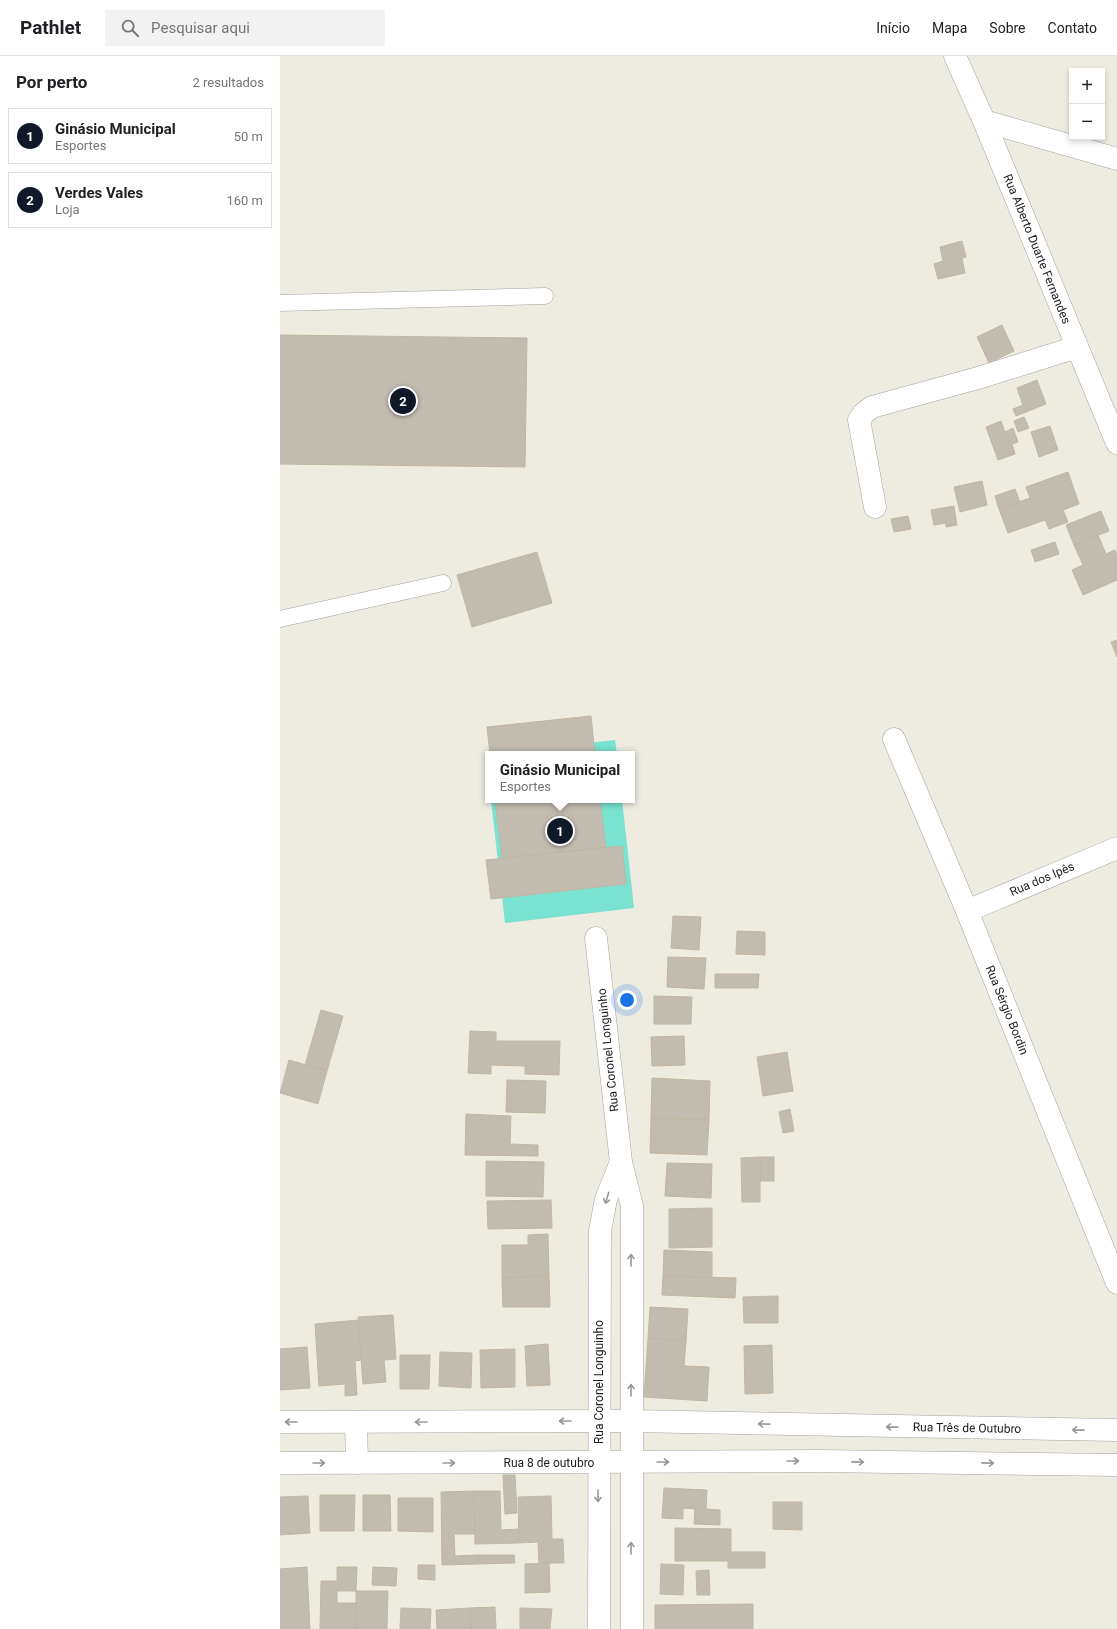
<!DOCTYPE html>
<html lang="pt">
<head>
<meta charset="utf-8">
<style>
  :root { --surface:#fff; --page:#f2f2f2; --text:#202124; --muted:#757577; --line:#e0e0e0; --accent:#111827 }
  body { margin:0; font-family:Roboto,sans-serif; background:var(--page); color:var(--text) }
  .controls { position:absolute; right:12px; top:12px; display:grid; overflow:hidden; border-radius:0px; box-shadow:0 2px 6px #0003 }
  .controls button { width:36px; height:36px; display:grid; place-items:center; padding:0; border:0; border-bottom:1px solid var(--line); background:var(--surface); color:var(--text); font:20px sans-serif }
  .you { position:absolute; left:347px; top:944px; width:14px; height:14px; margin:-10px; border:3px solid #fff; border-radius:50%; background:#1a73e8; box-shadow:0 0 0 6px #1a73e833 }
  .badge { display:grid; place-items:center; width:26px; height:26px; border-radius:50%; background:var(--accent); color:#fff; font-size:13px; font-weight:700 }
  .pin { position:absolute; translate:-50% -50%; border:2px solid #fff; box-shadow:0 1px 4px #0006 }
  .popup { position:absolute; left:205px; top:695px; width:150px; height:52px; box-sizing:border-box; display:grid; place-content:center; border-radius:0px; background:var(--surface); filter:drop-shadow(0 1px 3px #0005); font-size:13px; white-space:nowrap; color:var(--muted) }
  .popup b { font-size:15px; color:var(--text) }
  .popup::after { content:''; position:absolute; left:50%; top:100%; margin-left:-8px; border:8px solid transparent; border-top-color:var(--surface) }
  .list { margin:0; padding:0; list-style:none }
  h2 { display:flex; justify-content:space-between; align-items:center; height:52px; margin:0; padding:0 16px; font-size:17px }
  h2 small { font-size:13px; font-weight:400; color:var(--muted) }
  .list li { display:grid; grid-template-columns:26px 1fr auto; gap:12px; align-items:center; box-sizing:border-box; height:56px; margin:0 8px 8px; padding:0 8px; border:1px solid var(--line); border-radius:0px }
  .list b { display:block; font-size:15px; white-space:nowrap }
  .list p { margin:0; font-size:13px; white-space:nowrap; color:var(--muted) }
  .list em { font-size:13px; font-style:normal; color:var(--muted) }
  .icon { flex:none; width:22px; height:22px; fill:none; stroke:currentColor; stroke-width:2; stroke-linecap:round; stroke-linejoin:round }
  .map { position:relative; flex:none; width:837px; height:1573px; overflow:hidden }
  header { display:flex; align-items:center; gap:24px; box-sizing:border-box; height:56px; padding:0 20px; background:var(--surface); border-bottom:1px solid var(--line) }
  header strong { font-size:19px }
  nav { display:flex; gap:22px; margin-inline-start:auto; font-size:14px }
  .search { width:280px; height:36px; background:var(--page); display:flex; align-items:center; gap:10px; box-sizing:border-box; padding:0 14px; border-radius:0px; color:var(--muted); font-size:15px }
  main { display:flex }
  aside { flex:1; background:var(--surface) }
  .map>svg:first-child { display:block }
</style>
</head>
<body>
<header>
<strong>Pathlet</strong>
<div class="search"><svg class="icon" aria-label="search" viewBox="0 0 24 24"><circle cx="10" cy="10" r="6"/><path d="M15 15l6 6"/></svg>Pesquisar aqui</div>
<nav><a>Início</a><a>Mapa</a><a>Sobre</a><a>Contato</a></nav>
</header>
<main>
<aside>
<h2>Por perto<small>2 resultados</small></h2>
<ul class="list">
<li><span class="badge">1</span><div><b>Ginásio Municipal</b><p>Esportes</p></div><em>50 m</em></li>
<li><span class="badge">2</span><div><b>Verdes Vales</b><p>Loja</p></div><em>160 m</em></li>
</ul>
</aside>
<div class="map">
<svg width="837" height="1573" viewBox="0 0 837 1573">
  <rect width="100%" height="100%" fill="#eeece0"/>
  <!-- pitch -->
  <g fill="#79e2d0">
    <path d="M335,684L337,698H208Z"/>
    <path d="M211,744H342L354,852L225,867Z"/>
  </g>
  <!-- building -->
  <g fill="#c2bcb0" stroke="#c0b6a2">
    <path d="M682,185L686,201L682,202L685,217L658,223L654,208L663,205L660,191Z"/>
    <path d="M722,269L734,295L709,307L697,281Z"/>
    <path d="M0,279L247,282L245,411L0,408Z"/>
    <path d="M757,324L766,348L736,360L733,353L743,349L737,332Z"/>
    <path d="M744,361L749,372L738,376L734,365Z"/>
    <path d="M721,365L725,376L733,372L738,386L732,388L735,398L718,404L706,371Z"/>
    <path d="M770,370L778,394L759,401L751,376Z"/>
    <path d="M788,416L799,448L783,454L788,466L769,473L765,464L728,477L719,453L750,442L746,431Z"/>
    <path d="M702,425L707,449L680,456L674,431Z"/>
    <path d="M735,433L740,446L719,453L715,440Z"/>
    <path d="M674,450L677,469L666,471V467L654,469L651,454Z"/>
    <path d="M821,455L829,475L794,489L786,469Z"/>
    <path d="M628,460L631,473L614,476L611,463Z"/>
    <path d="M818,479L826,498L835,494L837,499V524L803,539L792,514L803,509L794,489Z"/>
    <path d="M775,486L779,498L755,506L751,494Z"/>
    <path d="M257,496L272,547L192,571L177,519Z"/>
    <path d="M837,584V601L831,586Z"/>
    <path d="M311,660L315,698H210L207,671Z"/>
    <path d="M215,744H320L326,791L222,802Z"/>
    <path d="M342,790L346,828L211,843L206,804Z"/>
    <path d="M393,860L421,861L419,894L391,892Z"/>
    <path d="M457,875L485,876V899L456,898Z"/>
    <path d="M388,901L426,902L424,933L387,931Z"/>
    <path d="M435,918H479L478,932H435Z"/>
    <path d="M374,940L412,941L411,968H374Z"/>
    <path d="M41,954L63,960L47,1015L25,1009Z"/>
    <path d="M190,975L216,976V985H280L279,1019L245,1018V1010L211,1009V1018L188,1017Z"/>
    <path d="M404,980L405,1009L372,1010L371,981Z"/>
    <path d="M507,996L513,1035L483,1040L477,1001Z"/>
    <path d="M9,1004L47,1015L38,1048L0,1037Z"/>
    <path d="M372,1022L430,1025L429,1064L371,1062Z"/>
    <path d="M227,1024L266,1025L265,1057L226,1056Z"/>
    <path d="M510,1053L514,1075L503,1077L499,1056Z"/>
    <path d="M186,1058L231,1060L230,1088L258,1089V1100L185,1099Z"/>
    <path d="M371,1062L429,1064L427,1099L370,1097Z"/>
    <rect x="480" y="1101" width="14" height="24"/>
    <path d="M480,1101V1146H462L461,1102Z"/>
    <path d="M206,1105L264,1106L263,1141L206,1140Z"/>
    <path d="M387,1107L432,1108L431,1142L385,1140Z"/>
    <path d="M271,1144L272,1172L208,1173L207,1145Z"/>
    <path d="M432,1152V1191L389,1192V1153Z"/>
    <path d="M268,1178L269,1220L222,1222V1189H248V1179Z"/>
    <path d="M384,1194L432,1196V1222L383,1220Z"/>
    <path d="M269,1220L270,1251H223L222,1222Z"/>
    <path d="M383,1220L456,1222L455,1242L382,1239Z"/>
    <path d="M498,1240V1267H464L463,1241Z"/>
    <path d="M370,1251L408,1253L406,1285L368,1282Z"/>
    <path d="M113,1259L116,1303L104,1304L106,1326L83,1328L78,1261Z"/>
    <path d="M78,1264L81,1304L75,1305L77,1339L65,1340V1328L39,1330L35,1268Z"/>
    <path d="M368,1282L406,1285L404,1310L429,1311L427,1345L364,1341Z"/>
    <path d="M268,1288L270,1329L247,1330L245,1290Z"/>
    <path d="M492,1289L493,1337L465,1338L464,1290Z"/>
    <path d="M27,1291L30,1332L0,1334V1293Z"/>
    <path d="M235,1293V1331L201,1332L200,1294Z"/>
    <path d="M160,1296L192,1297L191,1332L159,1330Z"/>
    <path d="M120,1299H150L149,1333H120Z"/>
    <path d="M223,1419H235L237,1457L225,1458Z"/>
    <path d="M384,1432L427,1434L426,1453L440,1454V1469L414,1468L415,1453L403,1452V1463L382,1462Z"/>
    <path d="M194,1435H220L221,1474L239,1473V1487L195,1488Z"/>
    <path d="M194,1435L195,1478H174L175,1500L197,1499V1508L162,1509L161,1436Z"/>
    <path d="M40,1439H75L74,1475H40Z"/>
    <path d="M83,1439H110L111,1475H83Z"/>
    <path d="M28,1440L30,1477L0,1479V1441Z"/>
    <path d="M271,1440L272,1483H283L284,1507H259L258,1486L239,1487L238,1441Z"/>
    <path d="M118,1442H153V1476L118,1475Z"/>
    <path d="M493,1446H522V1474L493,1473Z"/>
    <path d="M395,1472L451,1473V1496H485V1512H448V1505H395Z"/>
    <path d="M197,1499H234L235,1507L197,1508Z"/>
    <path d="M269,1507L270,1536L245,1537V1508Z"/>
    <path d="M381,1508L404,1509L403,1539L380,1538Z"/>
    <path d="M138,1509H155V1524L138,1523Z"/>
    <path d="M27,1511L30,1573H0V1513Z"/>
    <path d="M57,1511H77L76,1535H57V1547H76V1573H40L41,1525H57Z"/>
    <path d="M93,1511L117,1512L116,1530L92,1529Z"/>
    <path d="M429,1514L430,1539H417L416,1515Z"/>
    <path d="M76,1535H108L107,1573H76Z"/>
    <path d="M473,1548V1573H375V1549Z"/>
    <path d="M215,1551L216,1573H191L190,1552Z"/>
    <path d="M121,1552L151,1553L150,1573H120Z"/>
    <path d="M190,1552L191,1573H157L156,1554Z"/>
    <path d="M240,1552L272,1553L270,1573H240Z"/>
  </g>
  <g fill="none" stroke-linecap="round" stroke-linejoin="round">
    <defs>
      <g id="lane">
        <path d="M0,247L265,240"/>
        <path d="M0,563L163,527"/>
      </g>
      <g id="street">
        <path d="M675,0L704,65L837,387"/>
        <path d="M704,65L837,103"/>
        <path d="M595,451L579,364L584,357L592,351L698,322L797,291"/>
        <path d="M614,683L687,855L837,1227"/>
        <path d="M687,855L837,792"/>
        <path d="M316,882L341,1106L352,1150V1573"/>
        <path d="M0,1366L351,1365L837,1374"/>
        <path d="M76,1366L77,1407"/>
        <path d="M0,1407L539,1405L837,1409"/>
        <path d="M319,1573L320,1175L326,1143L341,1106"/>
      </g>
    </defs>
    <!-- lane casing -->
    <use href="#lane" stroke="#a2a2a2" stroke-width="17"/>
    <!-- street casing -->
    <use href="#street" stroke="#a2a2a2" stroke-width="23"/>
    <!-- lane -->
    <use href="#lane" stroke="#fff" stroke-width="16"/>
    <!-- street -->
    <use href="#street" stroke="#fff" stroke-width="22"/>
  </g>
  <!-- one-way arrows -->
  <defs><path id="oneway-shaft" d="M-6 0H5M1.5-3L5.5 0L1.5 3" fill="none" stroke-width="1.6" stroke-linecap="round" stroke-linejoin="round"/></defs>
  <g stroke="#989898">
    <use href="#oneway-shaft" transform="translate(327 1142) rotate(107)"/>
    <use href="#oneway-shaft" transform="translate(351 1204) rotate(-90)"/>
    <use href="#oneway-shaft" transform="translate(351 1334) rotate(-90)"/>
    <use href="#oneway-shaft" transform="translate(285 1365) rotate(180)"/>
    <use href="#oneway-shaft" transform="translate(11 1366) rotate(180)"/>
    <use href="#oneway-shaft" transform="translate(141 1366) rotate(180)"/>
    <use href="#oneway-shaft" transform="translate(484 1368) rotate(-179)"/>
    <use href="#oneway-shaft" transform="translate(612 1371) rotate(-179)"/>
    <use href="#oneway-shaft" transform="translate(798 1374) rotate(-179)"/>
    <use href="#oneway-shaft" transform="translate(513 1405)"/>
    <use href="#oneway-shaft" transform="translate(383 1406)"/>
    <use href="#oneway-shaft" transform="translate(578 1406) rotate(1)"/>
    <use href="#oneway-shaft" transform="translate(39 1407)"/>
    <use href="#oneway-shaft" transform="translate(169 1407)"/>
    <use href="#oneway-shaft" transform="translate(708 1407) rotate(1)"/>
    <use href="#oneway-shaft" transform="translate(318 1440) rotate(90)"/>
    <use href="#oneway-shaft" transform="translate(351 1492) rotate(-90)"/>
  </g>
  <g text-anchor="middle" stroke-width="3" stroke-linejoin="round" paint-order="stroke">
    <!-- street labels -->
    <g font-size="12" fill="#1b1b1b" stroke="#fff">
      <text transform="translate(757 193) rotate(68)" y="4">Rua Alberto Duarte Fernandes</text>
      <text transform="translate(762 823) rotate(-23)" y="4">Rua dos Ipês</text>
      <text transform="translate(727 954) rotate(68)" y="4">Rua Sérgio Bordin</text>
      <text transform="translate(328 994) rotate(-96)" y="4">Rua Coronel Longuinho</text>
      <text transform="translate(319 1326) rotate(-90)" y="4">Rua Coronel Longuinho</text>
      <text transform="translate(687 1372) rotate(1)" y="4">Rua Três de Outubro</text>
      <text x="269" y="1411">Rua 8 de outubro</text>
    </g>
  </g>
</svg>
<div class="controls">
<button>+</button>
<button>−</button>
</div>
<div class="you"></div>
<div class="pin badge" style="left:280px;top:775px">1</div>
<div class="popup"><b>Ginásio Municipal</b>Esportes</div>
<div class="pin badge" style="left:123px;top:345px">2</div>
</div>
</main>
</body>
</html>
